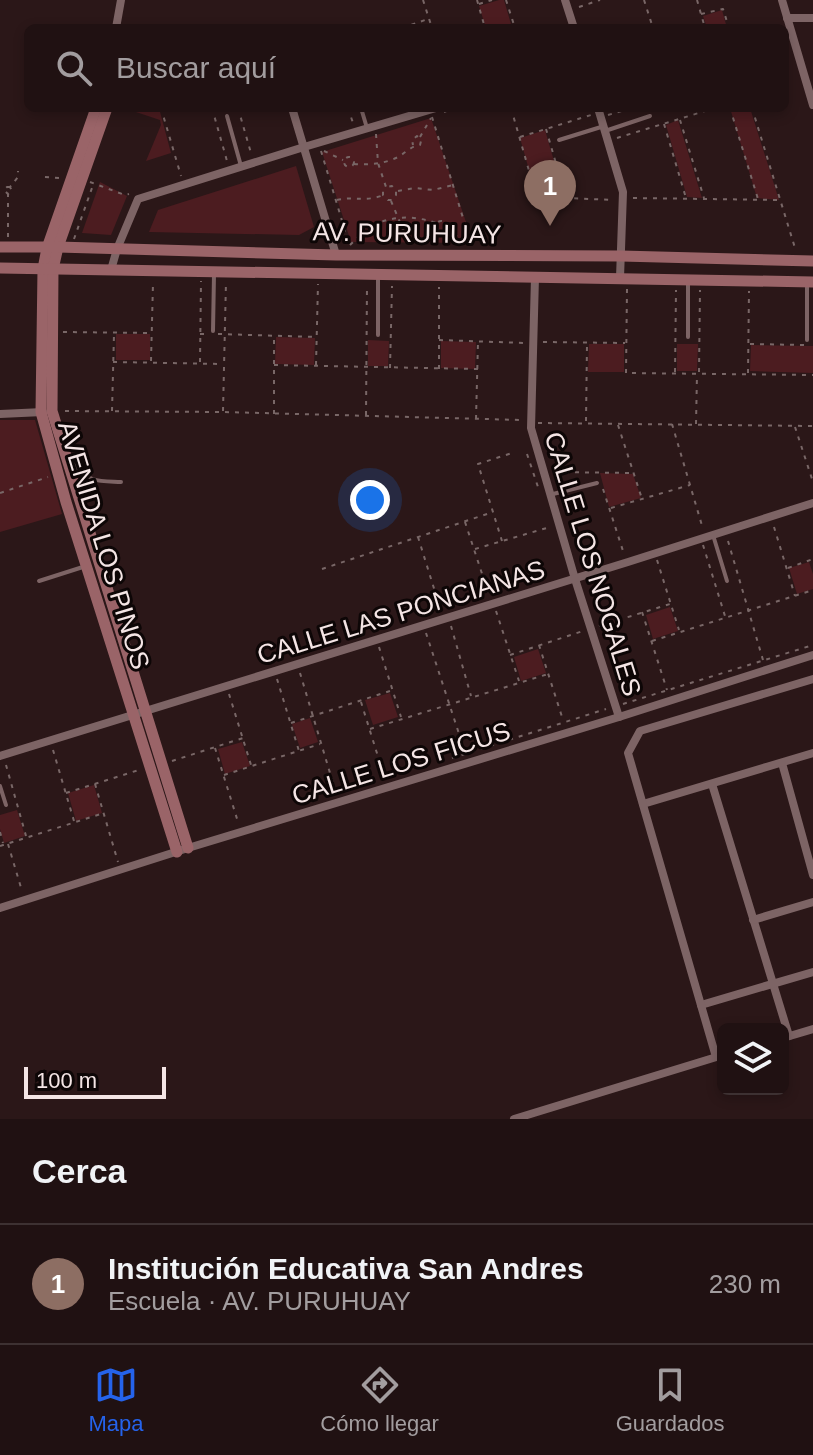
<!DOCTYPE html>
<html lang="es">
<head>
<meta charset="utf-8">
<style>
  :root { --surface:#201112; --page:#2d1f20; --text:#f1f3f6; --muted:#a29d9f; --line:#3d3132; --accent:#2563eb }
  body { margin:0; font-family:Arial,sans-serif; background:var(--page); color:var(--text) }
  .controls { position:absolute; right:24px; bottom:24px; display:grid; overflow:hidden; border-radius:12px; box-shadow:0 4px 12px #0003 }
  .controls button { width:72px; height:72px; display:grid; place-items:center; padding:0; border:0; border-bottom:2px solid var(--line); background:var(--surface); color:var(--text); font:40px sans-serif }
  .scale { position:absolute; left:24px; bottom:20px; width:142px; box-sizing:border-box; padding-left:8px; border:4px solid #f4e5e5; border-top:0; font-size:22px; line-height:28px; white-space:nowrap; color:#f4e5e5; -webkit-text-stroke:6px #0d0606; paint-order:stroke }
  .you { position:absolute; left:370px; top:500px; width:28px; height:28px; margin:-20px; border:6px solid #fff; border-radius:50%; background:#1a73e8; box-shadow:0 0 0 12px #1a73e833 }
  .badge { display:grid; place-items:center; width:52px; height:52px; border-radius:50%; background:var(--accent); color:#fff; font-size:26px; font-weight:700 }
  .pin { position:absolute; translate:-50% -66px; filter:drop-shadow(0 2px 4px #0008) }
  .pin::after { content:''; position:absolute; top:42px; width:28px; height:24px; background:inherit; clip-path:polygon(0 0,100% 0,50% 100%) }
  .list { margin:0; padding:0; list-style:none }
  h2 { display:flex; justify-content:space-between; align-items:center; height:104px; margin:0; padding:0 32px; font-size:34px }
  h2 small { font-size:26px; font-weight:400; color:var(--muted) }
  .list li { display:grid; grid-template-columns:52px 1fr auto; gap:24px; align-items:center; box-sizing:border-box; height:120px; padding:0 32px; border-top:2px solid var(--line) }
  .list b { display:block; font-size:30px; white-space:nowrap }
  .list p { margin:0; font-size:26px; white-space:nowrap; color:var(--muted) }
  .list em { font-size:26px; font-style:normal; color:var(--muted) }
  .icon { flex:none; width:44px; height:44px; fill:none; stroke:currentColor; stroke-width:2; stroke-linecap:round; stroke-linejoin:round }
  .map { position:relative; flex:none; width:813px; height:1119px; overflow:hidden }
  .search { position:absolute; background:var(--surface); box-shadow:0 4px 12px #0003; left:24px; right:24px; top:24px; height:88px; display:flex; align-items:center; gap:20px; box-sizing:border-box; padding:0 28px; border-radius:12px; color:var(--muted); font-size:30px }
  .sheet { height:224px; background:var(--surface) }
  nav { display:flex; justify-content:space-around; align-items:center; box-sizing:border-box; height:112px; border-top:2px solid var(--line); background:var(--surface); font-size:22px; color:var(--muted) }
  nav a { display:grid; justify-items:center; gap:4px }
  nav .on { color:var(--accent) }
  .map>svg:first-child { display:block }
</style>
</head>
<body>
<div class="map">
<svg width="813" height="1119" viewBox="0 0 813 1119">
  <rect width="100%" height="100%" fill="#2b1718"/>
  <!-- green -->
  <g fill="#4c1c20">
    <path d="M499,0H504L511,24L496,28H486L479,6Z"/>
    <path d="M722,10L727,28H707L703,16Z"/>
    <path d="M135,108H159L171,153L146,161L161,125L160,120L136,112Z"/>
    <path d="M730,108H750L779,200L757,198Z"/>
    <path d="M431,118L473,243L351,242L322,152Z"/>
    <path d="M678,120L702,198L687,197L666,125Z"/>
    <path d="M545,130L565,199L536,195L520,138Z"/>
    <path d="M296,166L314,227L299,235L149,232L158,210Z"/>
    <path d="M100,182L127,196L111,235L82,233Z"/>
    <rect x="116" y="334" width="34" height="26"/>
    <path d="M276,337L315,338L314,365L275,364Z"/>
    <path d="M368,340L389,341L388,366H368Z"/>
    <path d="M441,341L476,342L475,369L441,368Z"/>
    <path d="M589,344H624V372H588Z"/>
    <path d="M677,344H698L697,371H677Z"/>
    <path d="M751,345L813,346V373L750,371Z"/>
    <path d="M0,420H35L62,514L0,532Z"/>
    <path d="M600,473L633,474L641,498L609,507Z"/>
    <path d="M809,562L813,574V589L797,594L789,568Z"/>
    <path d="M670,607L678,631L653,639L646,615Z"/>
    <path d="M538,649L546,673L521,681L514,657Z"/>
    <path d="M390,693L398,717L373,725L365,700Z"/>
    <path d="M310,718L318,742L300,748L292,724Z"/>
    <path d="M242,742L250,766L225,774L218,749Z"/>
    <path d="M94,785L102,813L76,821L68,793Z"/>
    <path d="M17,810L25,836L4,843L0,829V815Z"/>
  </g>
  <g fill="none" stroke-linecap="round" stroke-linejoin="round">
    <!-- path -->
    <g stroke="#796767" stroke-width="2" stroke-dasharray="4 6" stroke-linecap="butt">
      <path d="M423,0L432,28"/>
      <path d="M477,0L485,28"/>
      <path d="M506,0L515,28"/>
      <path d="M644,0L653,28"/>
      <path d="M697,0L705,28"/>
      <path d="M479,4L492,0"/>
      <path d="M579,7L600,0"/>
      <path d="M701,14L723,9L729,28"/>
      <path d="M402,28L428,19"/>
      <path d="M502,28L512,25"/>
      <path d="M128,108H130"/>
      <path d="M161,108L181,176"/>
      <path d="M212,108L227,161"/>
      <path d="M238,108L251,153"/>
      <path d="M348,108L353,123"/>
      <path d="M511,108L536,195"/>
      <path d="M730,108L758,199"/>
      <path d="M752,108L795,248"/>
      <path d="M444,112L455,108"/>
      <path d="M608,115L632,108"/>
      <path d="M432,117L471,244"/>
      <path d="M680,120L704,198"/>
      <path d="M664,124L686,198"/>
      <path d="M546,129L566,198L614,200"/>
      <path d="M376,134L378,163L386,187L383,191V195L388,200H392L396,195V191L392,186L386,187"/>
      <path d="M420,137L431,118"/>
      <path d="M520,137L591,115"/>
      <path d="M617,138L715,108"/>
      <path d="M321,151L349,244"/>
      <path d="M324,151L343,160"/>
      <circle cx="349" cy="162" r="5"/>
      <path d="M354,164C368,165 383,164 396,158C405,154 410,146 420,145L421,141L420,138L417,136L412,140L413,145"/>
      <path d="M45,177L60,178"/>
      <path d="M90,182L125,195L129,194"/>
      <path d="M10,187H7L4,190L8,194L12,191L10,187L18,177V171"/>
      <path d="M398,191L415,188L433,190L453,185"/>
      <path d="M633,198L779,200"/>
      <path d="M337,200C354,196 363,202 381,196"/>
      <path d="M391,201L410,246"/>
      <circle cx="441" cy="226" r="5"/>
      <path d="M373,225C395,215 415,216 437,223"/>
      <path d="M446,228L469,246"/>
      <path d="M8,237V194"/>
      <path d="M74,239L93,185"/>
      <path d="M350,245L364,231L363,228L366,223H371L373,225L371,232L364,231"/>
      <path d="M627,289L626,373L813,375"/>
      <path d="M63,332L151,333"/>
      <path d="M200,334H208"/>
      <path d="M218,334L317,337"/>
      <path d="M439,340L525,343"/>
      <path d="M543,342L625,343"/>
      <path d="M750,344L804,345"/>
      <path d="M151,361L153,283"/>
      <path d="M113,362L223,364"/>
      <path d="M200,362L201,281"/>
      <path d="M274,365L478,369"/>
      <path d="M316,365L318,284"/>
      <path d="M390,368L392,286"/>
      <path d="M439,369V287"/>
      <path d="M675,372L676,290"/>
      <path d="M699,372L700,290"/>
      <path d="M748,373L749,291"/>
      <path d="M65,411L223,412L522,420"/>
      <path d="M112,411L114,334"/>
      <path d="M223,411L226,281"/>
      <path d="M274,414V337"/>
      <path d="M366,415L367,285"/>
      <path d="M476,419L478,342"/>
      <path d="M586,421L587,344"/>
      <path d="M538,423L813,426"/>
      <path d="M672,424L703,529"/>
      <path d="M696,424L697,374"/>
      <path d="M618,425L642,499"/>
      <path d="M795,427L813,482"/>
      <path d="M527,454L538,487"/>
      <path d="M555,472L634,473"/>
      <path d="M603,489L624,554"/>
      <path d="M0,493L48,477"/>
      <path d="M611,508L690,485"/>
      <path d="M465,522L489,595"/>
      <path d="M774,527L795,596"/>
      <path d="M418,537L441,611"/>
      <path d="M502,541L478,464L515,452"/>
      <path d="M728,541L763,660"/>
      <path d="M703,545L725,616"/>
      <path d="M475,549L550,527"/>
      <path d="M657,560L679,630"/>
      <path d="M788,568L813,559"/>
      <path d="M322,569L493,512"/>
      <path d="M496,611L519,681"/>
      <path d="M642,612L667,690"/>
      <path d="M451,626L471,696"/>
      <path d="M599,626L670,604"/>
      <path d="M426,633L465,752"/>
      <path d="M652,641L813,590"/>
      <path d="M539,645L563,720"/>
      <path d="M379,647L401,717"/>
      <path d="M510,655L583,631"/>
      <path d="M300,673L336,793"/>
      <path d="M277,679L299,751"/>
      <path d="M229,694L251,765"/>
      <path d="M361,702L385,779"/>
      <path d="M623,704L813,645"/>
      <path d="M291,723L393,690"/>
      <path d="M370,729L548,674"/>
      <path d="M215,748L238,822"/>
      <path d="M53,750L74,821"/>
      <path d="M452,758L606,709"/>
      <path d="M172,761L243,738"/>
      <path d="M6,765L26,836"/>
      <path d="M224,775L320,744"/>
      <path d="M95,784L118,862"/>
      <path d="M66,793L142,769"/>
      <path d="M0,832L3,843"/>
      <path d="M8,844L22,891"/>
      <path d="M0,846L104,813"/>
    </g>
    <!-- lane -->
    <g stroke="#7d6465" stroke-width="4">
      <path d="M361,108L367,128"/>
      <path d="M227,116L241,166"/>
      <path d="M605,131L650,116"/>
      <path d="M559,140L601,127"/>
      <path d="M213,331L214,274"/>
      <path d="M378,335V277"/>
      <path d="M688,337V280"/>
      <path d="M807,340V284"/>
      <path d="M74,465C89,483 100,481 121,482"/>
      <path d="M553,494L597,483"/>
      <path d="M713,535L727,581"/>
      <path d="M39,581L86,566"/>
      <path d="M0,786L6,805"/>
    </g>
    <!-- street -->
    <g stroke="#7d6465" stroke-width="8">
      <path d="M565,0L574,28"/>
      <path d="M782,0L813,105"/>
      <path d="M787,18H813"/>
      <path d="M116,28L121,0"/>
      <path d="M292,108L336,255"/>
      <path d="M598,108L623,192L620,278"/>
      <path d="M111,270L117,249L138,199L304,147L436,108"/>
      <path d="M535,277L531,428L575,579L619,717"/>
      <path d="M0,414L43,412"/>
      <path d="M0,756L628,562L813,503"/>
      <path d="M782,763L813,875"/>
      <path d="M712,784L789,1036"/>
      <path d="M643,804L813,753"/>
      <path d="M0,908L188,848L619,717L813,655"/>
      <path d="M753,920L813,902"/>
      <path d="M701,1005L813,972"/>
      <path d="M783,1038L813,1029"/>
      <path d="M716,1057L628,753L640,731L813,679"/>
      <path d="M514,1119L723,1055"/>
    </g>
    <!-- secondary -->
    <g stroke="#9a6468" stroke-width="11">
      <path d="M96,108L47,248L43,269L41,412L66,502L177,852"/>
      <path d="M107,108L58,247L53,269L52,411L188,848"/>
      <path d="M0,247H58L336,255L621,256L813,261"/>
      <path d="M0,268L813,282"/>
    </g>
  </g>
  <g text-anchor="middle" stroke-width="6" stroke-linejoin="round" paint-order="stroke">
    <!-- street labels -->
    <g font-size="26" fill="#f4e5e5" stroke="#0d0606">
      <text transform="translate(407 233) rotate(1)" y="9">AV. PURUHUAY</text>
      <text transform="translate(104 545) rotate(73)" y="9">AVENIDA LOS PINOS</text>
      <text transform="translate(593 564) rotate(73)" y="9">CALLE LOS NOGALES</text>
      <text transform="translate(401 612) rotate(-17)" y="9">CALLE LAS PONCIANAS</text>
      <text transform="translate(401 763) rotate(-17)" y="9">CALLE LOS FICUS</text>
    </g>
  </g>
</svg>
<div class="controls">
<button><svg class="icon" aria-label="layers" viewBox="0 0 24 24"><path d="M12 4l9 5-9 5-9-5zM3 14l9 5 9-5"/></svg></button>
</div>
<div class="scale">100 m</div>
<div class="you"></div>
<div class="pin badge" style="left:550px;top:226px;background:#8d6e63">1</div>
<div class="search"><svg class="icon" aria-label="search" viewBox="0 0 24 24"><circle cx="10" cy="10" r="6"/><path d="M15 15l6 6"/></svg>Buscar aquí</div>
</div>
<section class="sheet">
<h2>Cerca<small></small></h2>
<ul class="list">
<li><span class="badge" style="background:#8d6e63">1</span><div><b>Institución Educativa San Andres</b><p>Escuela · AV. PURUHUAY</p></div><em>230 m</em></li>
</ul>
</section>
<nav>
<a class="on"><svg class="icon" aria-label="map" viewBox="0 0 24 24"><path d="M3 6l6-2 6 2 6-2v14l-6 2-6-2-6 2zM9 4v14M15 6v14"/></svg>Mapa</a>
<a><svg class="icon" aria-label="directions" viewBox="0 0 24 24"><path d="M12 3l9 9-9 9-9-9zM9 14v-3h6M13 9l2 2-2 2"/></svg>Cómo llegar</a>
<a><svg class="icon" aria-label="saved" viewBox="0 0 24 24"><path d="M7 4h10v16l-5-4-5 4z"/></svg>Guardados</a>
</nav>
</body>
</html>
